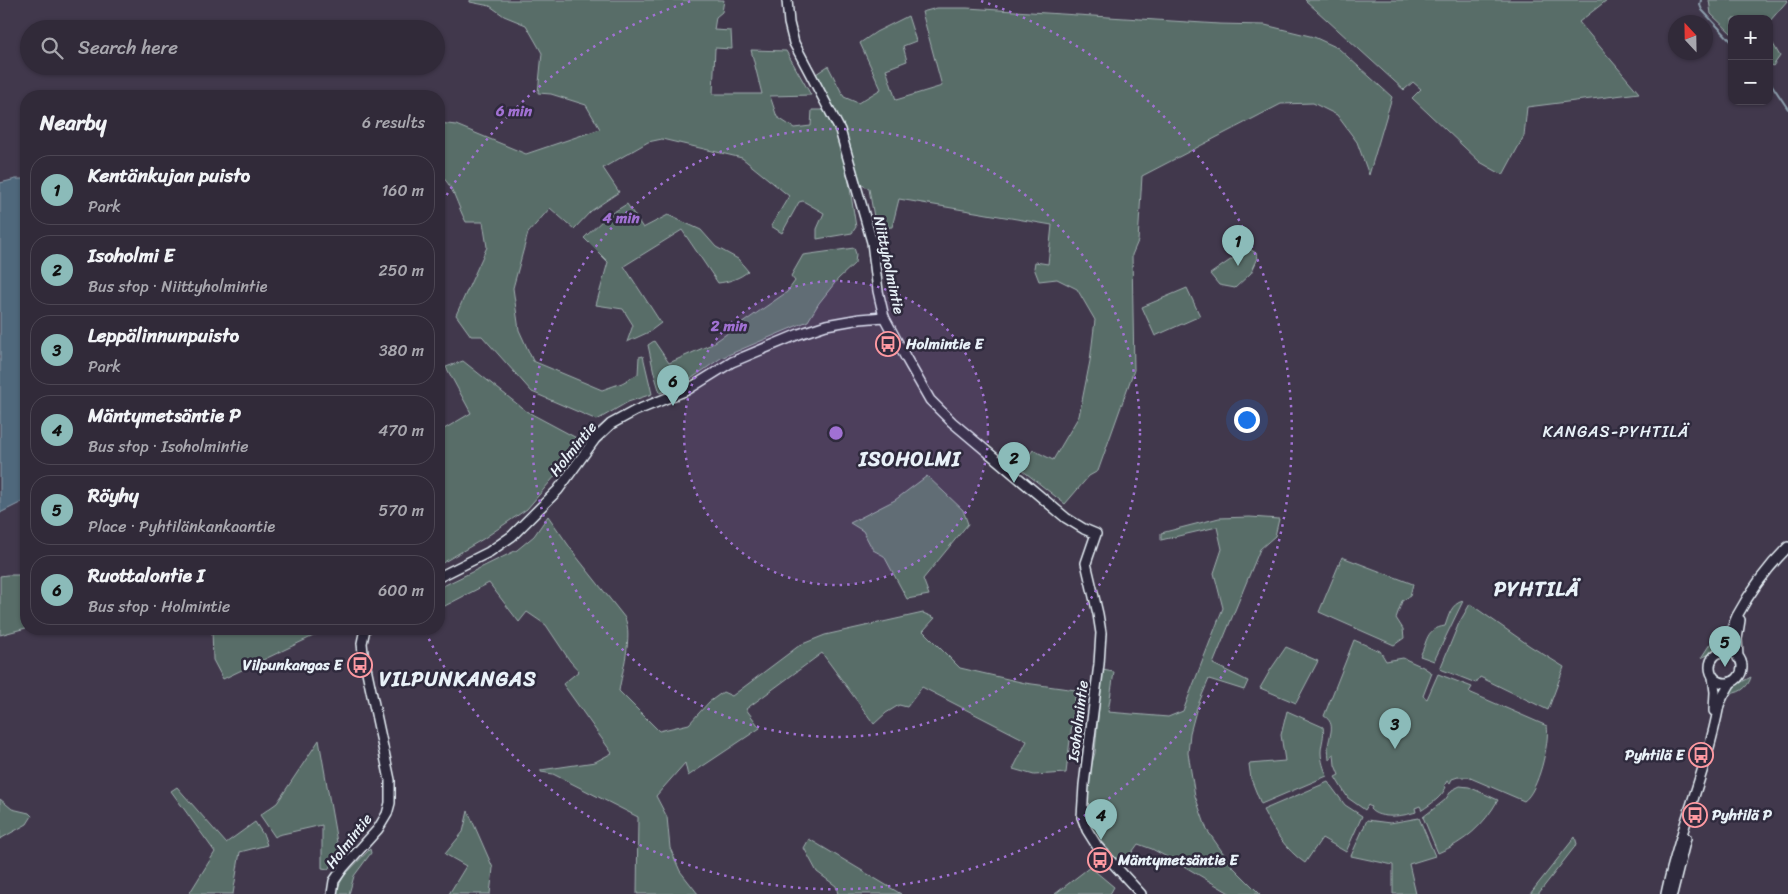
<!DOCTYPE html>
<html lang="en">
<head>
<meta charset="utf-8">
<style>
  :root { --surface:#312a39; --page:#3d3644; --text:#f1f3f6; --muted:#a8a7ae; --line:#4c4653; --accent:#8bbbb9 }
  body { margin:0; font-family:Sriracha,sans-serif; background:var(--page); color:var(--text) }
  .controls { position:absolute; right:15px; top:15px; display:grid; overflow:hidden; border-radius:10px; box-shadow:0 1px 4px #0004 }
  .controls button { width:45px; height:45px; display:grid; place-items:center; padding:0; border:0; border-bottom:1px solid var(--line); background:var(--surface); color:var(--text); font:25px sans-serif }
  .compass { position:absolute; left:1668px; top:15px; width:45px; height:45px; border-radius:50%; background:var(--surface); box-shadow:0 1px 4px #0004; rotate:338deg }
  .you { position:absolute; left:1246px; top:419px; width:18px; height:18px; margin:-12px; border:4px solid #fff; border-radius:50%; background:#1a73e8; box-shadow:0 0 0 8px #1a73e833 }
  .badge { display:grid; place-items:center; width:32px; height:32px; border-radius:50%; background:var(--accent); color:#111; font-size:16px; font-weight:700 }
  .pin { position:absolute; translate:-50% -41px; filter:drop-shadow(0 1px 2px #0008) }
  .pin::after { content:''; position:absolute; top:26px; width:18px; height:15px; background:inherit; clip-path:polygon(0 0,100% 0,50% 100%) }
  .list { margin:0; padding:0; list-style:none }
  h2 { display:flex; justify-content:space-between; align-items:center; height:65px; margin:0; padding:0 20px; font-size:21px }
  h2 small { font-size:16px; font-weight:400; color:var(--muted) }
  .list li { display:grid; grid-template-columns:32px 1fr auto; gap:15px; align-items:center; box-sizing:border-box; height:70px; margin:0 10px 10px; padding:0 10px; border:1px solid var(--line); border-radius:20px }
  .list b { display:block; font-size:19px; white-space:nowrap }
  .list p { margin:0; font-size:16px; white-space:nowrap; color:var(--muted) }
  .list em { font-size:16px; font-style:normal; color:var(--muted) }
  .icon { flex:none; width:28px; height:28px; fill:none; stroke:currentColor; stroke-width:2; stroke-linecap:round; stroke-linejoin:round }
  .map { position:relative; flex:none; width:1788px; height:894px; overflow:hidden }
  .search { position:absolute; background:var(--surface); box-shadow:0 1px 4px #0004; left:20px; top:20px; width:425px; height:55px; display:flex; align-items:center; gap:12px; box-sizing:border-box; padding:0 18px; border-radius:28px; color:var(--muted); font-size:19px }
  .panel { position:absolute; background:var(--surface); box-shadow:0 1px 4px #0004; left:20px; top:90px; width:425px; height:545px; border-radius:20px }
  .map>svg:first-child { display:block }
</style>
</head>
<body>
<div class="map">
<svg width="1788" height="894" viewBox="0 0 1788 894">
  <rect width="100%" height="100%" fill="#41384c"/>
  <filter id="ink" filterUnits="userSpaceOnUse"><feTurbulence type="fractalNoise" baseFrequency=".02" numOctaves="2"/><feDisplacementMap in="SourceGraphic" scale="10" xChannelSelector="R" yChannelSelector="G"/><feConvolveMatrix kernelMatrix="1 2 1 2 8 2 1 2 1" color-interpolation-filters="sRGB"/></filter>
  <g filter="url(#ink)">
    <!-- green -->
    <g fill="#586d67" stroke="#a0afb0">
      <path d="M470,0H724L722,12L716,17L714,30L731,31L732,49L715,48L713,94H762L751,50L786,51L811,95L770,96L777,117L794,128L811,126L812,110H826L839,140L849,182L856,227L852,233L817,239V229L824,213L803,201L799,202L782,233L771,226L789,196L742,158L662,139L648,142L603,168L619,192L591,211L574,229L550,208L528,233L513,288L519,330L533,361L602,390L622,383L638,374L639,357L643,356L652,394L628,402L597,420L532,392L482,336H471L456,315L487,247L483,222H466C457,206 454,185 439,174V123L456,125L526,154L600,129L586,105L551,94L538,93L542,53L526,25L504,16L490,6L470,2Z"/>
      <path d="M1305,0H1607L1579,22L1639,93L1527,107L1524,136L1503,175L1480,162L1412,98L1421,89L1413,82L1404,90Z"/>
      <path d="M1709,0H1788L1769,22V19H1732V34L1711,14Z"/>
      <path d="M937,8H967L1219,24L1265,25L1314,37L1338,48L1392,97L1369,175L1357,142L1337,115L1313,103L1281,104L1142,176L1138,241L1132,255L1134,370L1098,471L1089,476L1065,504L1022,470V466L1033,450L1053,460L1079,416L1090,361L1095,320L1077,289L1057,279L1039,281L1034,268L1035,262L1048,264L1052,225L899,199L892,227L876,228L869,189L859,183L847,137L816,74L828,66L844,97L858,103L881,89L860,43L876,32L908,16L916,41L903,46L907,61L886,69L896,100L942,86L922,12Z"/>
      <path d="M1769,37L1780,56L1773,66L1769,64Z"/>
      <path d="M627,204L643,228L668,215L701,230L716,247L738,259L748,271C741,278 728,282 718,283L682,230L624,266L661,323L649,332L627,342L633,325L623,309L596,305L608,262L584,238L607,216Z"/>
      <path d="M854,248L856,254L855,263L838,279L819,303L808,321L721,358L682,385L660,393L654,373L648,345L654,341L669,363L712,344L787,292L795,281L791,276L803,255Z"/>
      <path d="M1248,248L1256,253L1258,258L1251,273L1235,288L1219,285L1210,274Z"/>
      <path d="M1187,288L1200,316L1155,336L1142,307Z"/>
      <path d="M463,361L526,411L584,442L527,509L483,539L439,565V432L471,413L446,367Z"/>
      <path d="M927,476L963,510L968,524L923,579L929,595L907,599L884,556L873,550L863,531L850,523L895,500Z"/>
      <path d="M548,516L576,556L625,618C633,638 622,671 619,691L659,731L689,724L709,702L723,692L732,696L800,645L825,635L923,613L935,618L923,631L960,668L1025,683L1076,690L1066,773L1034,775L1013,769L1027,741L922,687L907,707L899,705L886,713L874,724L822,653L746,709L760,728L688,776L685,763L656,796L667,817L670,848L680,871L698,894H637L638,817L553,774L541,772V770L595,762L612,753L563,684L579,671L570,661L546,625L527,612L519,622L489,583L439,609V588L517,550L534,536Z"/>
      <path d="M1250,517L1279,519L1275,536L1260,549L1213,664L1248,681L1244,690L1209,679L1197,707L1190,733L1188,753L1195,796L1207,830L1233,867L1260,894H1231L1182,865L1152,849L1138,844L1122,866L1094,833L1087,815V780L1095,753L1102,670L1114,672L1108,712L1168,717L1183,711L1223,608L1214,573L1222,549L1217,527L1161,540V533L1219,518Z"/>
      <path d="M1342,557L1413,584L1410,596L1402,601L1396,618L1403,629L1404,638L1394,645L1319,612Z"/>
      <path d="M7,575H19L26,585V628L0,635V576Z"/>
      <path d="M1463,601L1434,661L1420,656C1428,641 1425,629 1445,626C1449,615 1451,604 1463,601Z"/>
      <path d="M1470,604L1530,646L1564,667L1548,710L1480,677L1476,683L1440,669L1459,623Z"/>
      <path d="M212,629H328L223,679L213,660Z"/>
      <path d="M1354,640L1380,651L1386,661L1403,658L1423,667L1432,673L1423,696L1427,699L1438,674L1472,687L1469,692L1547,726C1550,742 1538,792 1524,801L1468,777H1458L1452,779L1450,783L1447,781L1444,786L1446,787C1442,797 1431,804 1422,810L1420,806L1415,808L1416,812C1404,816 1379,820 1370,809L1371,807L1368,805L1365,810L1348,798L1335,777L1339,775L1335,765L1334,754L1332,755L1331,759L1329,760C1329,756 1328,751 1328,747C1329,735 1337,724 1324,716Z"/>
      <path d="M1720,641H1725L1716,651L1701,658L1710,644Z"/>
      <path d="M1286,647L1318,661L1296,703L1260,688L1271,669Z"/>
      <path d="M1751,677C1748,688 1738,695 1726,693L1734,686Z"/>
      <path d="M1287,711L1323,727C1325,736 1321,744 1321,752C1321,760 1324,769 1327,776L1261,804L1251,779L1249,764L1285,761L1281,735Z"/>
      <path d="M319,740L338,848L355,832L358,822L364,826L363,831L328,869L322,868V825L278,835L275,837L260,815L277,803Z"/>
      <path d="M1328,782L1345,805L1362,816L1346,852L1322,838L1305,863C1285,849 1274,831 1263,810Z"/>
      <path d="M1460,786L1469,787L1498,800C1484,825 1465,842 1438,853L1423,817L1445,800L1452,790Z"/>
      <path d="M177,787L226,843L255,822L264,836L267,845L240,852L233,894H189L215,852L171,791Z"/>
      <path d="M0,799L12,809L29,813L32,816L27,824L0,839Z"/>
      <path d="M468,811L493,868L490,894H449L466,866L445,854L463,832Z"/>
      <path d="M1419,818L1435,856L1409,864L1416,894H1393V865L1351,856L1367,820L1390,823Z"/>
      <path d="M1575,837L1577,844L1538,894H1530Z"/>
      <path d="M809,839L901,894H838L836,886L817,872L804,848Z"/>
      <path d="M370,849L371,853L354,876L349,894H335L343,877Z"/>
      <path d="M1090,867L1114,887L1110,894H1055Z"/>
    </g>
    <!-- water -->
    <path fill="#50687b" stroke="#8d9fad" d="M26,177V497L22,502L0,513V183L16,179H25Z"/>
    <g fill="none" stroke-linecap="round" stroke-linejoin="round">
      <!-- stream -->
      <g stroke="#8d9fad" stroke-width="2">
        <path d="M1701,0L1700,5L1702,10L1732,42"/>
        <path d="M1770,82L1788,109"/>
      </g>
      <defs>
        <g id="secondary">
          <path d="M787,0L789,23L794,43L840,130L872,242L878,291L884,317L906,358L930,400L952,422L1066,518L1084,529L1096,534L1086,563L1098,614L1101,633L1099,664L1084,785L1082,817L1087,830L1097,846L1141,894"/>
          <path d="M439,577L489,552L512,536L558,490L595,439L611,424L635,411L687,390L732,362L799,334L826,325L860,319L884,317"/>
          <circle cx="1726" cy="667" r="16"/>
          <path d="M1721,652C1730,641 1731,629 1737,616C1751,590 1767,568 1788,547"/>
          <path d="M1738,658L1737,639L1740,620"/>
          <path d="M1713,677L1715,692L1714,711"/>
          <path d="M332,894L334,881L343,868L378,829L387,814L390,803V780L363,653L362,643L365,629"/>
          <path d="M1666,894C1679,830 1707,770 1719,705L1723,696L1731,682"/>
          <path d="M1672,894L1686,838"/>
        </g>
      </defs>
      <!-- secondary casing -->
      <use href="#secondary" stroke="#e8f1f8" stroke-width="12"/>
      <!-- secondary -->
      <use href="#secondary" stroke="#2f2a3d" stroke-width="9"/>
    </g>
  </g>
  <!-- distance rings -->
  <circle cx="836" cy="433" r="152" fill="#a171d3" fill-opacity=".12"/>
  <g fill="none" stroke="#a171d3" stroke-width="2.5" stroke-dasharray="2.5 5">
    <circle cx="836" cy="433" r="152"/>
    <circle cx="836" cy="433" r="304"/>
    <path d="M439 208A456 456 0 0 1 691 1M981 1A456 456 0 1 1 424 629"/>
  </g>
  <!-- icons -->
  <defs>
    <symbol id="bus-ring" viewBox="-11 -11 22 22"><circle r="9.5" fill="#2f2a3d" stroke="#ff9aa2" stroke-width="1.5"/><path d="M-5-6H5V4H4V6H2V4H-2V6H-4V4H-5ZM-3.5-4V0h7V-4ZM-3.5 1.2v1.5H-2V1.2ZM2 1.2v1.5H3.5V1.2Z" fill="#ff9aa2"/></symbol>
  </defs>
  <g fill-rule="evenodd">
    <use href="#bus-ring" x="874" y="330" width="28" height="28"/>
    <use href="#bus-ring" x="346" y="651" width="28" height="28"/>
    <use href="#bus-ring" x="1687" y="741" width="28" height="28"/>
    <use href="#bus-ring" x="1681" y="801" width="28" height="28"/>
    <use href="#bus-ring" x="1086" y="846" width="28" height="28"/>
  </g>
  <g text-anchor="middle" stroke-width="5" stroke-linejoin="round" paint-order="stroke">
    <!-- street labels -->
    <g font-size="15" fill="#e8f1f8" stroke="#2f2a3d">
      <text transform="translate(889 265) rotate(78)" y="5">Niittyholmintie</text>
      <text transform="translate(573 449) rotate(-51)" y="5">Holmintie</text>
      <text transform="translate(1078 721) rotate(-83)" y="5">Isoholmintie</text>
      <text transform="translate(349 841) rotate(-52)" y="5">Holmintie</text>
    </g>
    <!-- poi labels -->
    <g font-size="15" font-weight="bold" fill="#e8f1f8" stroke="#2f2a3d" text-anchor="start">
      <text x="906" y="349">Holmintie E</text>
      <text x="342" y="670" text-anchor="end">Vilpunkangas E</text>
      <text x="1684" y="760" text-anchor="end">Pyhtilä E</text>
      <text x="1712" y="820">Pyhtilä P</text>
      <text x="1118" y="865">Mäntymetsäntie E</text>
    </g>
    <!-- neighbourhood labels -->
    <g font-size="16" letter-spacing="1" fill="#e8f1f8" stroke="#2f2a3d">
      <text x="1616" y="437">KANGAS-PYHTILÄ</text>
    </g>
    <!-- district labels -->
    <g font-size="20" font-weight="bold" letter-spacing="1" fill="#e8f1f8" stroke="#2f2a3d">
      <text x="910" y="466">ISOHOLMI</text>
      <text x="1537" y="596">PYHTILÄ</text>
      <text x="458" y="686">VILPUNKANGAS</text>
    </g>
  </g>
  <circle cx="836" cy="433" r="8" fill="#a171d3" stroke="#2f2a3d" stroke-width="2.5"/>
  <g font-size="15" text-anchor="middle" font-weight="bold" fill="#a171d3" stroke="#2f2a3d" stroke-width="5" stroke-linejoin="round" paint-order="stroke">
    <text x="514" y="116">6 min</text>
    <text x="621" y="223">4 min</text>
    <text x="729" y="331">2 min</text>
  </g>
</svg>
<div class="controls">
<button>+</button>
<button>−</button>
</div>
<svg class="compass" viewBox="-18 -18 36 36"><path d="M0-13l5 13h-10z" fill="#e53935"/><path d="M0 13l5-13h-10z" fill="#a8a7ae"/></svg>
<div class="you"></div>
<div class="pin badge" style="left:1238px;top:266px">1</div>
<div class="pin badge" style="left:1014px;top:483px">2</div>
<div class="pin badge" style="left:1395px;top:749px">3</div>
<div class="pin badge" style="left:1101px;top:840px">4</div>
<div class="pin badge" style="left:1725px;top:667px">5</div>
<div class="pin badge" style="left:673px;top:406px">6</div>
<div class="search"><svg class="icon" aria-label="search" viewBox="0 0 24 24"><circle cx="10" cy="10" r="6"/><path d="M15 15l6 6"/></svg>Search here</div>
<section class="panel">
<h2>Nearby<small>6 results</small></h2>
<ul class="list">
<li><span class="badge">1</span><div><b>Kentänkujan puisto</b><p>Park</p></div><em>160 m</em></li>
<li><span class="badge">2</span><div><b>Isoholmi E</b><p>Bus stop · Niittyholmintie</p></div><em>250 m</em></li>
<li><span class="badge">3</span><div><b>Leppälinnunpuisto</b><p>Park</p></div><em>380 m</em></li>
<li><span class="badge">4</span><div><b>Mäntymetsäntie P</b><p>Bus stop · Isoholmintie</p></div><em>470 m</em></li>
<li><span class="badge">5</span><div><b>Röyhy</b><p>Place · Pyhtilänkankaantie</p></div><em>570 m</em></li>
<li><span class="badge">6</span><div><b>Ruottalontie I</b><p>Bus stop · Holmintie</p></div><em>600 m</em></li>
</ul>
</section>
</div>
</body>
</html>
